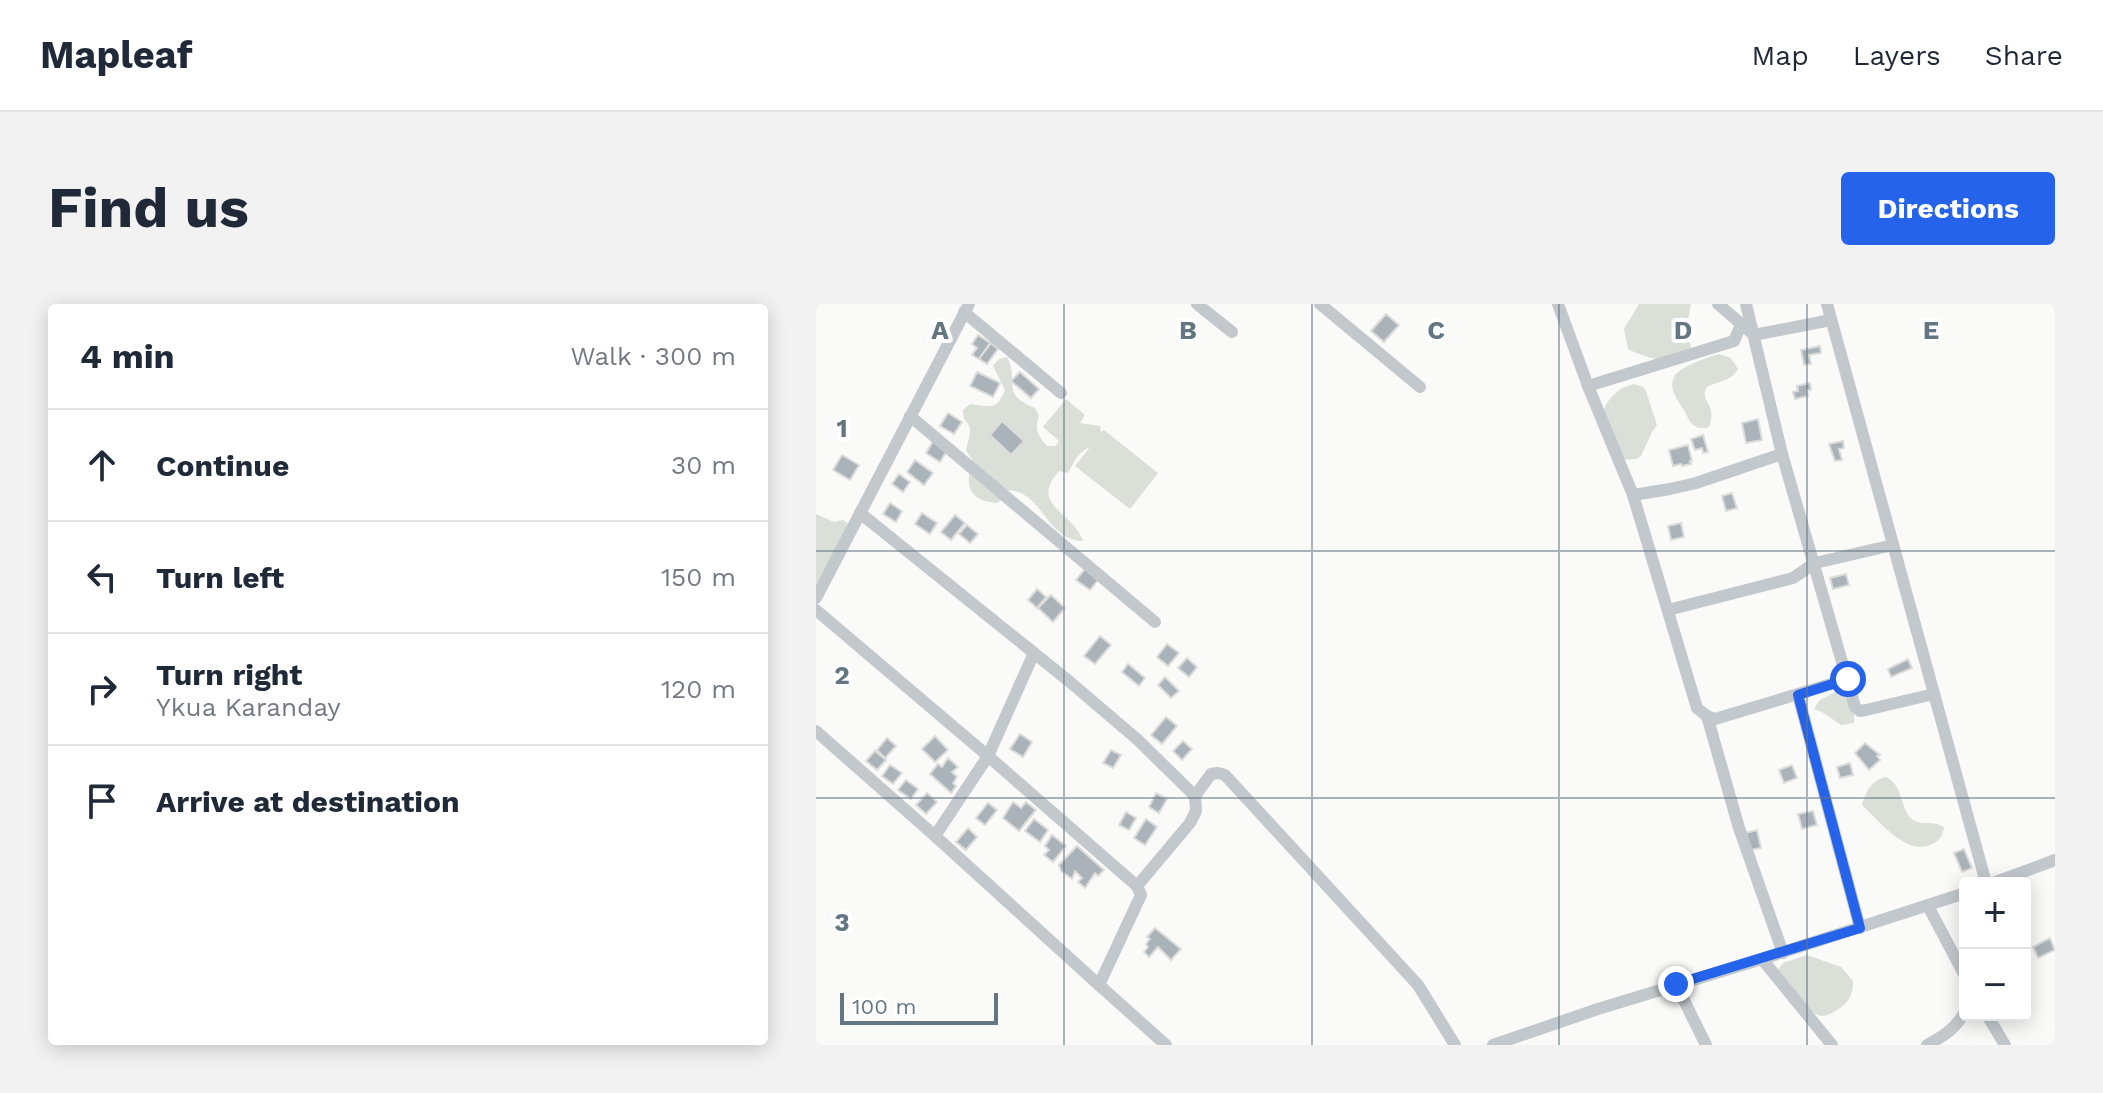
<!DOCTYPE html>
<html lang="en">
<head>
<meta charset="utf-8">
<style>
  :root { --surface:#fff; --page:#f2f2f3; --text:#1f2937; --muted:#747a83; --line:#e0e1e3; --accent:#2563eb }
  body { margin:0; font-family:"Work Sans",sans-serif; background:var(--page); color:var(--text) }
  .controls { position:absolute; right:24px; bottom:24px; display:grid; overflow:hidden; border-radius:8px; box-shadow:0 4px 20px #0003 }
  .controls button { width:72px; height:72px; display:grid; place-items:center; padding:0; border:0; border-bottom:2px solid var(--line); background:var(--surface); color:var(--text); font:40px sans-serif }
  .scale { position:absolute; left:24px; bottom:20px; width:158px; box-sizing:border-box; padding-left:8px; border:4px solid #657683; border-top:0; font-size:22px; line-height:28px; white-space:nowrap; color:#657683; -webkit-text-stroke:6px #fff; paint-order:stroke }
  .stop { position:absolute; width:24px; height:24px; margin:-18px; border:6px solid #2563eb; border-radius:50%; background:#fff }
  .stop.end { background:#2563eb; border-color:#fff; box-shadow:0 2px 8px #0008 }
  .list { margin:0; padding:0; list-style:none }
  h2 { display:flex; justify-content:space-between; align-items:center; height:104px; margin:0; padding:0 32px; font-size:34px }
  h2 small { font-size:26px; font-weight:400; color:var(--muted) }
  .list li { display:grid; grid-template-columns:52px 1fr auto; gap:24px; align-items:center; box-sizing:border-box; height:112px; padding:0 32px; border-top:2px solid var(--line) }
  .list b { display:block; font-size:30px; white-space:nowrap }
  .list p { margin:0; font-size:26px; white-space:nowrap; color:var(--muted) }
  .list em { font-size:26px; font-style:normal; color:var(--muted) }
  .icon { flex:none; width:44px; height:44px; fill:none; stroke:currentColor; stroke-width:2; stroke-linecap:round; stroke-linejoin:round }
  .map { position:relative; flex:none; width:1239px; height:741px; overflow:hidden; border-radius:8px }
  header { display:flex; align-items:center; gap:48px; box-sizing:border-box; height:112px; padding:0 40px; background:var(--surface); border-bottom:2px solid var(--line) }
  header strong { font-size:38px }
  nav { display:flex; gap:44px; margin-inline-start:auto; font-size:28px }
  .intro { display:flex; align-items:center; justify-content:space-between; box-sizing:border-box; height:192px; padding:0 48px }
  h1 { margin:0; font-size:56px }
  .button { padding:20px 36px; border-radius:8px; background:var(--accent); color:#fff; font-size:28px; font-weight:700 }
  main { display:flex; gap:48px; padding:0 48px }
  aside { flex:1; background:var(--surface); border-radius:8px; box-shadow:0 4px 20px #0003 }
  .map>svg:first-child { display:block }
</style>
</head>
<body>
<header>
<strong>Mapleaf</strong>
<nav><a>Map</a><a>Layers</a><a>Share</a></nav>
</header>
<div class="intro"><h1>Find us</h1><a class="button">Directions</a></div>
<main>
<aside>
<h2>4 min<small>Walk · 300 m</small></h2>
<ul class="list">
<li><svg class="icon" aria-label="ahead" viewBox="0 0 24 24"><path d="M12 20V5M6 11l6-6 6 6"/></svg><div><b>Continue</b></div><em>30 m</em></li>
<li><svg class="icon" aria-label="left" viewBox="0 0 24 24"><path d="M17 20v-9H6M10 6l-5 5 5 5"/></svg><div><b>Turn left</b></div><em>150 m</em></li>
<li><svg class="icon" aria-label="right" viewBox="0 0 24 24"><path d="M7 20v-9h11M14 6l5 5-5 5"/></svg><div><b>Turn right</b><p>Ykua Karanday</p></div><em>120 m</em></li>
<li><svg class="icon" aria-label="arrive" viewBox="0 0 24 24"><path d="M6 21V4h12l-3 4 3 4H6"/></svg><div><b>Arrive at destination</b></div></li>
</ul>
</aside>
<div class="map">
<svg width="1239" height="741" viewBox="0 0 1239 741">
  <rect width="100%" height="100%" fill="#fafaf8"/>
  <!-- green -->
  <g fill="#dadfd7">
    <path d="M823,0H875L870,27L875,42L874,51C851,59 834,56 812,45L808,25Z"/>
    <path d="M903,50L915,54L922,65C914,81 892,76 889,87C887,94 894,100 895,107C896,111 895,117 894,121L891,124C885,124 884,125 879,122C872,118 872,112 868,106C863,98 852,84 858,73C863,63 892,53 903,50Z"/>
    <path d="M191,53C204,77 183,90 219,104L223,112C218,125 222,132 231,142H240L243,137L227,123L250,95L269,111L264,119L284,122L285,128L288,126L342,169L314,205L259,162L274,143C262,148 258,158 252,169L243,167C212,202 258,208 267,237C229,236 227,186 190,186L188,194L181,199C150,196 150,181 156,155L150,147C152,133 159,126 148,115L147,106L154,100C174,102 180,108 189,86L177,62L183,55Z"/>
    <path d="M818,80L827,83L830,87L841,121L836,128L825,152C820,156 814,156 808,155L788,106C793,92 804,83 818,80Z"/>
    <path d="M0,210L18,218L27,216L34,221L10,270L0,280Z"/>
    <path d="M1020,388C1033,391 1040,406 1038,419L1025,421L1006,408L998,405L1004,396Z"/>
    <path d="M1070,473C1089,482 1083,506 1097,516C1106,522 1117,516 1128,523C1127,530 1125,535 1118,539C1091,555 1063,516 1046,501C1050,488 1055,476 1070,473Z"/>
    <path d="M991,651L1025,663L1037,677C1037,689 1034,697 1024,704C1019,707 1012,712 1006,712C991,711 971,678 962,666L967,659Z"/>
  </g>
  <!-- building -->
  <g fill="#aab3b9" stroke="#dcdcda" stroke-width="2">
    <path d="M570,10L583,21L568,38L555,27Z"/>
    <path d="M162,31L174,39L163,55L156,51L161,44L156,40Z"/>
    <path d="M175,39L182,45L171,60L163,55Z"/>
    <path d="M1004,42L1005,49L993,51L995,60L988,61L985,46Z"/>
    <path d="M161,68L184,79L177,93L154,82Z"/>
    <path d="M204,68L223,85L215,94L195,77Z"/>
    <path d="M994,79L995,86H991L992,92L979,95L977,88L982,87L981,82Z"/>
    <path d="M132,109L146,118L138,130L124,122Z"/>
    <path d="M942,115L946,136L930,139L926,119Z"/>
    <path d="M186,117L208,137L195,151L174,131Z"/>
    <path d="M887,131L892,148L887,149L886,144L879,146L875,135Z"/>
    <path d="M118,136L132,145L124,158L110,149Z"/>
    <path d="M1027,137L1028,144L1023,145L1026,156L1019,157L1013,140Z"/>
    <path d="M872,141L876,157H874L875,160L866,162L865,160L857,162L853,146Z"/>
    <path d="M26,151L43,161L34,176L17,166Z"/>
    <path d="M99,156L117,169L108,181L91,168Z"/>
    <path d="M83,170L94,178L87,188L76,180Z"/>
    <path d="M916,189L921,204L910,207L906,192Z"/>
    <path d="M74,199L86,207L80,218L67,210Z"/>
    <path d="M106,209L121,219L114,230L99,220Z"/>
    <path d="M139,211L149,219L135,236L125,228Z"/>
    <path d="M865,219L868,233L855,236L852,222Z"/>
    <path d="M151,221L162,230L154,239L143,230Z"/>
    <path d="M269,265L282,276L274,286L260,276Z"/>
    <path d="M1030,270L1033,281L1017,285L1014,274Z"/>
    <path d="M221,285L230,293L221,304L212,296Z"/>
    <path d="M235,291L249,304L237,318L222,304Z"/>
    <path d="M284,332L295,341L279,360L268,352Z"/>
    <path d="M351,340L363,349L352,362L341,353Z"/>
    <path d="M371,354L381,363L373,373L362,364Z"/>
    <path d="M1092,355L1096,364L1075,373L1072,365Z"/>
    <path d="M312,360L329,374L323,382L306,368Z"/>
    <path d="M349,373L363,387L355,394L342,381Z"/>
    <path d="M350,413L361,422L346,440L335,431Z"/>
    <path d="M204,430L216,438L207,453L194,445Z"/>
    <path d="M119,432L132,446L119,458L106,445Z"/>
    <path d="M71,434L80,442L69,454L61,446Z"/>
    <path d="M367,437L376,445L366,456L357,447Z"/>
    <path d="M1049,439L1064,451L1061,452L1064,456L1053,466L1039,449Z"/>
    <path d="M295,446L305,451L297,464L287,459Z"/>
    <path d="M59,447L70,456L61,466L50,457Z"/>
    <path d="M132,454L142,463L136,468L141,473L137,479L140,482L135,489L114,470L122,460L126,463Z"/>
    <path d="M1034,459L1037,471L1024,474L1021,463Z"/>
    <path d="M74,461L86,469L77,480L66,472Z"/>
    <path d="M976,461L981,474L968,479L963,466Z"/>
    <path d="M90,476L102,485L95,495L82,486Z"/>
    <path d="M111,489L121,498L110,510L100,501Z"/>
    <path d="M340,489L351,495L343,509L333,503Z"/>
    <path d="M197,498L205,504L210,498L220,506L203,527L187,514Z"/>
    <path d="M172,499L181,506L169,521L160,514Z"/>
    <path d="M997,507L1001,521L986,525L982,510Z"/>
    <path d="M310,508L320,514L313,526L303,521Z"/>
    <path d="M218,515L232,526L224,538L209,527Z"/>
    <path d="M330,515L341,523L329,541L318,534Z"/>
    <path d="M152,524L161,533L150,546L140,538Z"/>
    <path d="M941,526L945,544L934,546L930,529Z"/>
    <path d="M236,531L250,542L237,558L228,551L233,546L229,542Z"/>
    <path d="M261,542L288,566L282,572L279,569L269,584L262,578L266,574L259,567L256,575L245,567L243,561Z"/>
    <path d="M1148,545L1156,564L1146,568L1138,549Z"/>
    <path d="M339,624L365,645L355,656L342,643L333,653L328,648L332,643L330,640L334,635L331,633Z"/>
    <path d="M1234,634L1239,646L1222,654L1217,643Z"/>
  </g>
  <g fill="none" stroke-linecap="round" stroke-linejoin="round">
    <!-- minor -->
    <g stroke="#c3c8cc" stroke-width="12">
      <path d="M381,0L416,28"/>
      <path d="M504,0L604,83"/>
      <path d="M742,0L772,82L817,191L881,404L891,412L899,415L1032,375"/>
      <path d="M902,0L938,31L1015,16"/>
      <path d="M930,0L966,150L1039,403L1044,407L1050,406L1118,390"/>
      <path d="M1011,0L1170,579"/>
      <path d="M148,8L245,89"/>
      <path d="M772,82L918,37L925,21"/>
      <path d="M94,112L339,318"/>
      <path d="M817,191L854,185L880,179L966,150"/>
      <path d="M44,209L254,378L322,436L379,492"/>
      <path d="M0,294L153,0"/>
      <path d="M0,306L172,452L321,582L325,591L283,681L350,741"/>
      <path d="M852,306L977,274L999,259L1077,241"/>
      <path d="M982,391L1044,624"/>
      <path d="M891,412L923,524L967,649"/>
      <path d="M0,427L119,532L283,681"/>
      <path d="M119,532L172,452L218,349"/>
      <path d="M1177,579L1239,556"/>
      <path d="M321,582L374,519L380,507L379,492L395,470L402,469L409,471L602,681L639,741"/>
      <path d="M1112,602L1149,672"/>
      <path d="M946,655L1016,741"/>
      <path d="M860,680L890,741"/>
      <path d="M1171,711L1189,741"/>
      <path d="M677,741L782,705L946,655L1149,589"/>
      <path d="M1111,741C1128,732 1139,725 1149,708"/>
    </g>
  </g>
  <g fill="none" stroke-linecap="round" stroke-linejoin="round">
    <!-- route -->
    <path stroke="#2563eb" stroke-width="10" d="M860,680L1044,624L982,391L1032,375"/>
  </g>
  <!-- grid -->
  <path fill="none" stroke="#657683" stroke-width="2" stroke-opacity="0.55" d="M248,0V741M496,0V741M743,0V741M991,0V741M0,247H1239M0,494H1239"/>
  <g font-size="26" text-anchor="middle" font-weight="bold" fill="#657683" stroke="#fff" stroke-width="8" stroke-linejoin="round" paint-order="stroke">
    <text x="124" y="35">A</text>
    <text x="372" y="35">B</text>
    <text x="620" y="35">C</text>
    <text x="867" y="35">D</text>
    <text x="1115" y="35">E</text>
    <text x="26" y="133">1</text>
    <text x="26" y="380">2</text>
    <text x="26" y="627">3</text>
  </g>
</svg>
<div class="controls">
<button>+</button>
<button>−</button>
</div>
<div class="scale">100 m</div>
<div class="stop" style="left:1032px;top:375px"></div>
<div class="stop end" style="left:860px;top:680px"></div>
</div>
</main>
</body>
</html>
